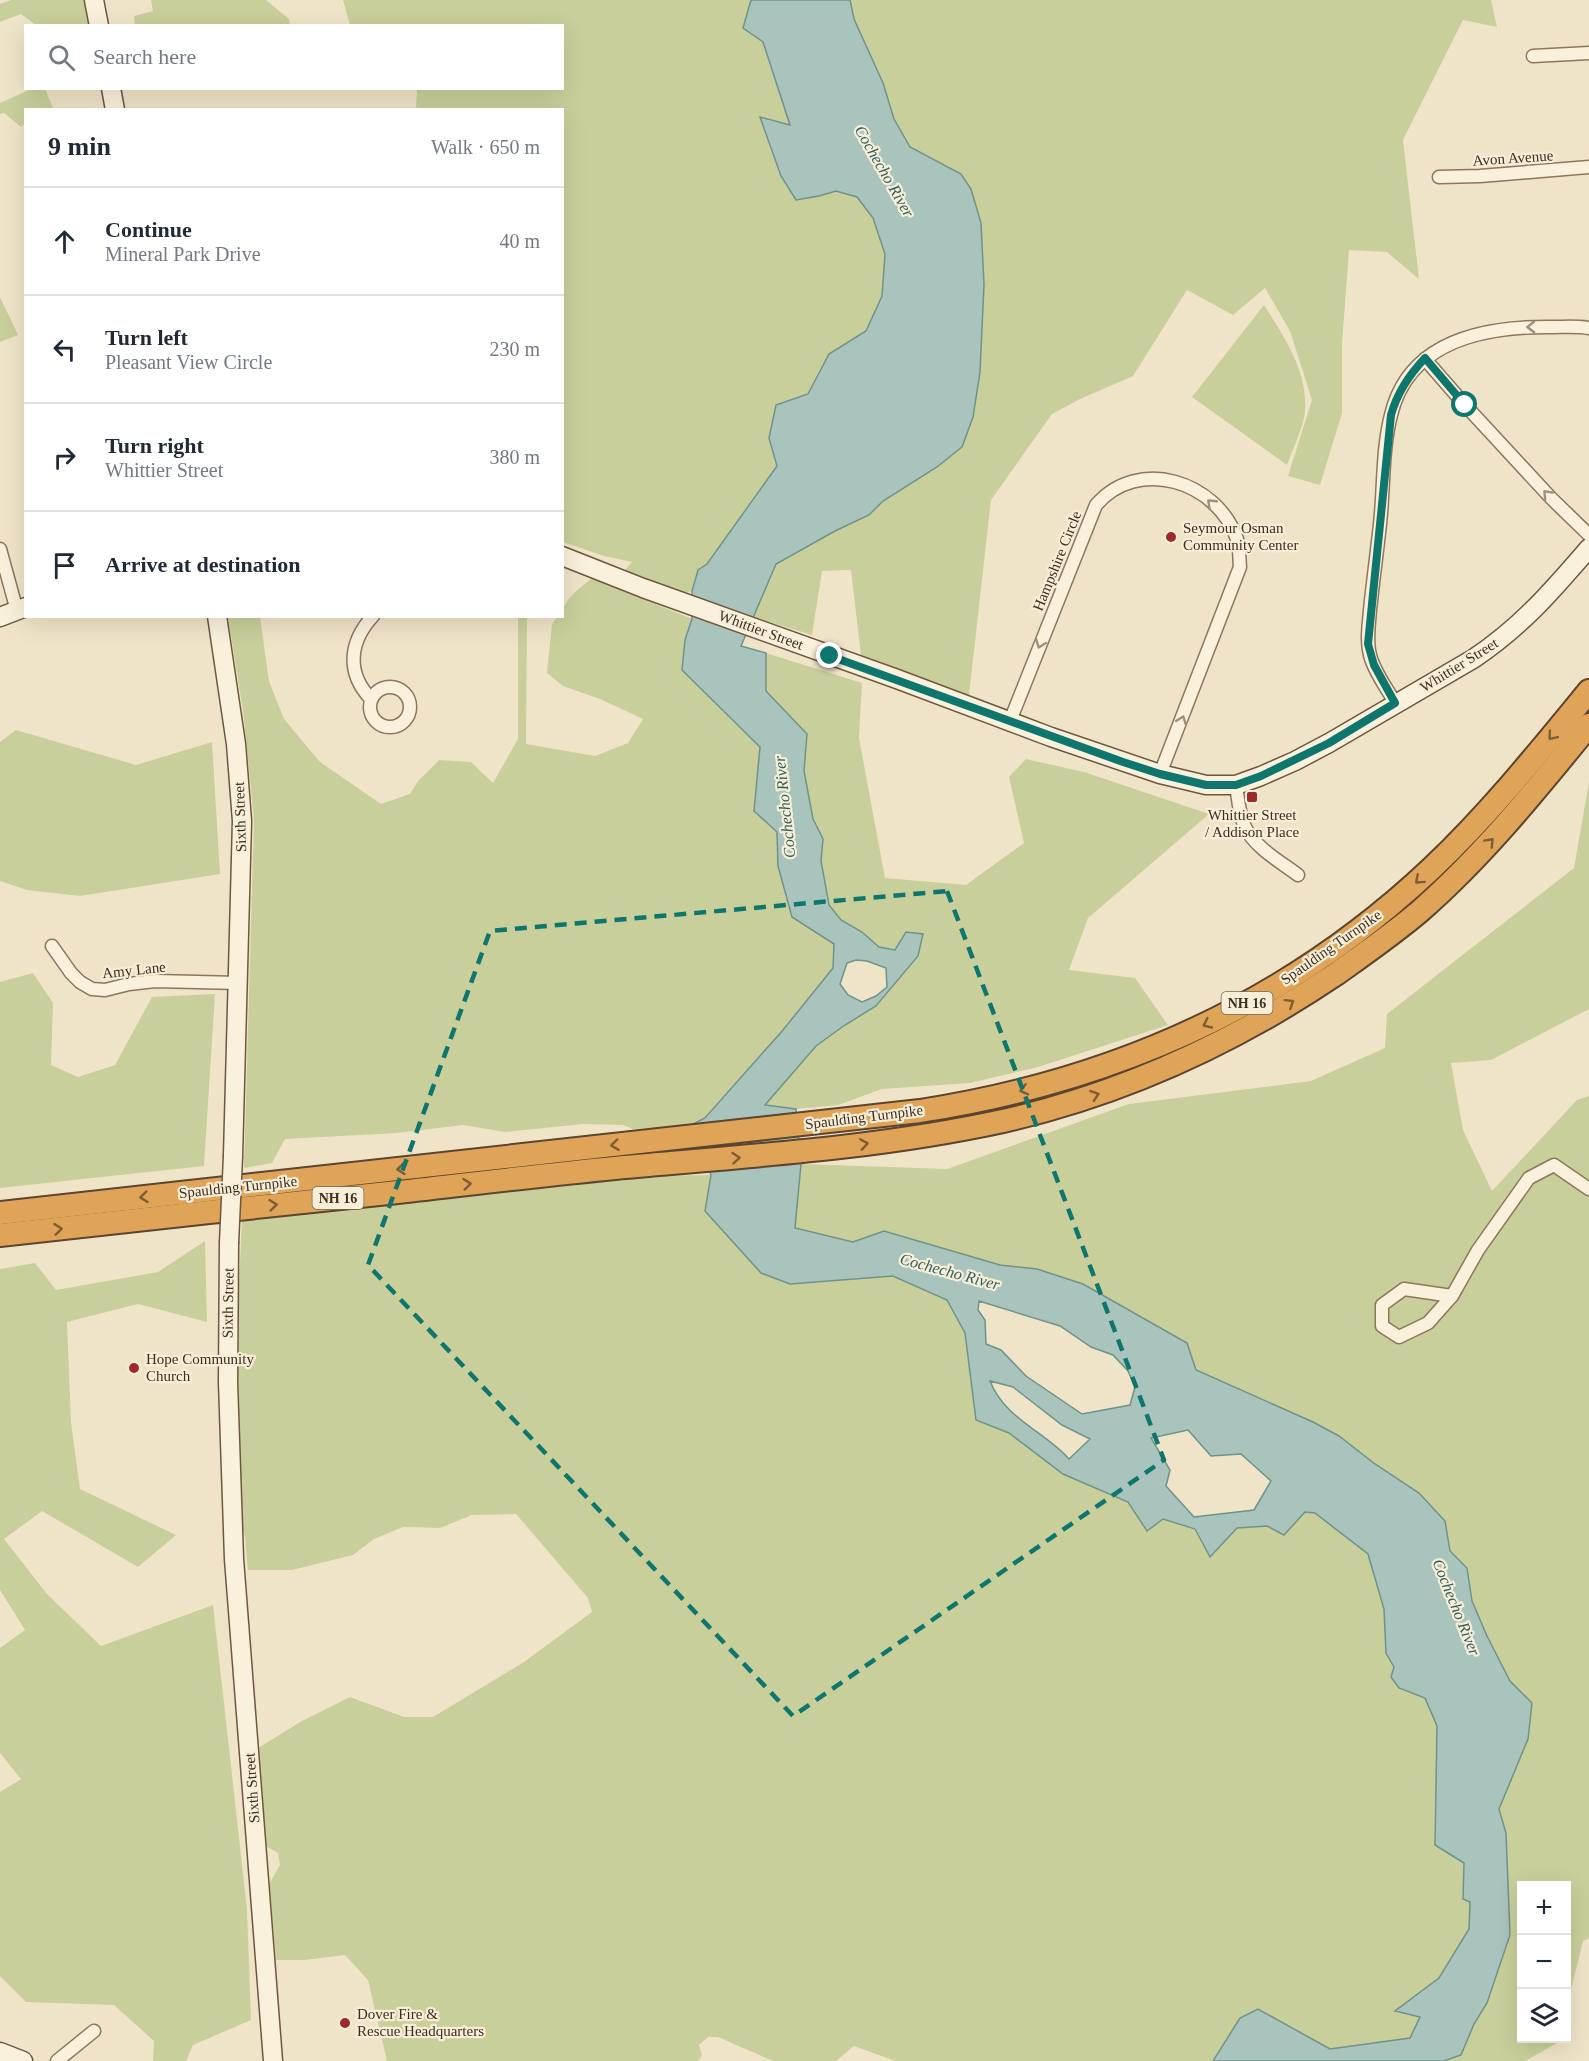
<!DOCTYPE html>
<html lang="en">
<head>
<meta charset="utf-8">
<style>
  :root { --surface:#fff; --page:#f6f6f7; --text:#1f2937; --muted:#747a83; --line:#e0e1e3 }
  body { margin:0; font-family:Georgia,serif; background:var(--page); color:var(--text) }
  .controls { position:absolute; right:18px; bottom:18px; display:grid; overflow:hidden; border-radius:0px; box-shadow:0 6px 24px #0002 }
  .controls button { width:54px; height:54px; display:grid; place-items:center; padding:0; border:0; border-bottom:2px solid var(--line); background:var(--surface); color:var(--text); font:30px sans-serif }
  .stop { position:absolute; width:18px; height:18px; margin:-14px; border:4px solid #0f766e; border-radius:50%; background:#fff }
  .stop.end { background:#0f766e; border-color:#fff; box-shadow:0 2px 6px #0008 }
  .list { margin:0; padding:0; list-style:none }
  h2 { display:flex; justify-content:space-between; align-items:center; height:78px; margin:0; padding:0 24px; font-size:26px }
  h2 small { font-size:20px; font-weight:400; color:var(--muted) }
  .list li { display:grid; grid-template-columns:39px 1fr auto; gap:18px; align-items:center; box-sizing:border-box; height:108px; padding:0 24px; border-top:2px solid var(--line) }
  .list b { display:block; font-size:22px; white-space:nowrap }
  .list p { margin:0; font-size:20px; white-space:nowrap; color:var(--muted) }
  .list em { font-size:20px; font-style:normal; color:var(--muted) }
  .icon { flex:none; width:33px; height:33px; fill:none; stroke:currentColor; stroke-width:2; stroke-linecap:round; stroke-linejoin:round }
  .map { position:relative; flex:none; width:1589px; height:2061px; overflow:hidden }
  .search { position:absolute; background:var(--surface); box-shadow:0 6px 24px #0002; left:24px; top:24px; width:540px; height:66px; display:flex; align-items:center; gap:15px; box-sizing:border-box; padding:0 21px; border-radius:0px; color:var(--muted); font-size:22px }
  .panel { position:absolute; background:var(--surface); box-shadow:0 6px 24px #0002; left:24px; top:108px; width:540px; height:510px; border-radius:0px }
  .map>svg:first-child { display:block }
</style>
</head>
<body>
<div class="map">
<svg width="1589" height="2061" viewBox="0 0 1589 2061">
  <rect width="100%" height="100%" fill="#f0e4c8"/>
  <!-- green -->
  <g fill="#c9cf9b">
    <path d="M11,0H84L89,25H36L21,14L0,22V4Z"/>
    <path d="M151,0H266L289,19L290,25H135L134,16L153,11Z"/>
    <path d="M343,0H751L743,28L763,42L791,125L761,118L819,196L836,191L857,197L873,218L885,254L882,296L866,331L829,355L808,394L769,438L777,466L707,564L698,570L692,591L685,593L625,570L632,562L604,556L563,542L562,110L416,109L417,90L415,89L562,88V26L350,25Z"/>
    <path d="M850,0H1491L1497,27L1463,20L1403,140L1419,279L1387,252L1349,250L1342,344V413L1320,485L1288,476L1312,400L1290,331L1265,288L1233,315L1187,290L1133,376L1080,399L1052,414L991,500L969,695L861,656L851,570L822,571L812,635L753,617L776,564L835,530L869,515L883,501L937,467L962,448L984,285L981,223L971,189L961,174L910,147L894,119L883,83L854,19Z"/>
    <path d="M31,89H45L53,108L26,110L25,124L21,127L4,113L0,114V103Z"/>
    <path d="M0,297L18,335L0,342Z"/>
    <path d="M1264,305C1285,338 1308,371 1305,412C1304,425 1292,452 1287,465L1192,397Z"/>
    <path d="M592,578L692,619L685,640L683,670L760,747L754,811L777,832L778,866L792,917L834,943L833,968L783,1030L705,1119L689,1126L633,1129L623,1125L583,1124L505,1132L463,1125L397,1133L285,1139L272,1163L244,1168L254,820L243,711L228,617H260L269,681L284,719L320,762L381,804L410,794L418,781L439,760L471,762L493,783L518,739V617H527L526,744L595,756L628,743L643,719L600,699L563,686L547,673L552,624L557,617L562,616C563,599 580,588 592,578Z"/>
    <path d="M766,653L862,683L859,738L885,878L966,885L1024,843L1009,777L1026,759L1084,772L1209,814L1088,918L1069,970L1135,978L1168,1025L1038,1067L970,1083L882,1089L838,1105L796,1109L764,1105L816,1046L845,1025L877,1006L918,956L923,935L906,932L895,950L879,947L862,932L841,920L829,905L821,861L823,839L813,819L804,771L807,734L766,691Z"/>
    <path d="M16,730L136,765L212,742L220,874L80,896L27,890L0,881V742Z"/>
    <path d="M1589,782V1009L1491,1060L1451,1063L1463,1130L1492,1191L1577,1100L1589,1096V1938L1583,1941L1567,2006L1566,1886H1522V2038L1558,2039L1557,2043L1525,2061H1444L1461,2055L1474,2024L1487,2003L1510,1935L1506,1833L1499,1809L1528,1739L1532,1704L1510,1681L1487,1636L1472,1601L1467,1568L1450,1551L1445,1521L1339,1436L1313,1422L1196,1370L1187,1343L1037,1269L1000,1265L884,1231L853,1242L795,1229L801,1164L947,1169L1129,1104L1311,1081L1385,1048L1387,1014L1574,868Z"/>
    <path d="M33,973L53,1003L51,1065L78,1077L115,1065L152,997L215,994L204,1166L0,1188V982Z"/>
    <path d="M711,1175L705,1211L791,1284L893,1276L947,1300L965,1333L976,1420L1009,1433L1063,1474L1129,1502L1147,1531L1163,1519L1195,1530L1210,1557L1237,1528L1267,1526L1284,1535L1305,1512L1315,1513L1368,1554L1384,1609L1386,1653L1394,1667L1399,1688L1425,1698L1437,1726L1435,1845L1464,1863L1463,1899L1470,1901L1469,1929L1439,1978L1395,2011L1420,2017L1410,2038L1330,2049L1258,2009L1240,2018L1213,2061H895L854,2046L836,2061H773L718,2037H708L699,2045L702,2055L698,2061H387L368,1980L345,1955L305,1960H276L269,1884L280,1865L278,1853L264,1845L258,1748L302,1721L350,1697L404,1717H433L524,1662L592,1612L588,1598L516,1514L472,1515L440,1528L403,1527L374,1539L353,1555L292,1570H248L245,1537L237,1506L239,1287L242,1219L387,1205L657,1176Z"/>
    <path d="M205,1241L207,1322L138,1304L67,1322L71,1422L80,1489L176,1535L138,1567L42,1511L4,1539L47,1594L101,1646L213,1605L247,1909L251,2020L193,2045L186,2061H153L154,2041L114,2005L26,2002L0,1976V1792L21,1779L0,1753V1648L25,1630L0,1590V1269L35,1263L56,1290L158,1272Z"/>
  </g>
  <!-- water -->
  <path fill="#a9c4bc" stroke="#6f938a" stroke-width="1.5" fill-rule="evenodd" d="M751,0H850L854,19L883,83L894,119L910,147L961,174L971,189L981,223L984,285L980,372L973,417L962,447L937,467L883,501L869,515L835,531L776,564L741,646L766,653V691L807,734L804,771L813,819L823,839L821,861L829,905L841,920L862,932L879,947L895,950L906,932L923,934L918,956L876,1006L845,1025L816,1046L765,1105L796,1109L801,1164L795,1228L853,1242L884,1231L1000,1265L1037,1269L1083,1284L1187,1343L1196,1370L1313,1422L1339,1436L1375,1464L1419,1493L1445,1521L1450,1551L1467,1568L1472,1601L1487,1636L1510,1681L1532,1703L1528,1739L1499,1809L1506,1833L1510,1935L1487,2003L1474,2024L1461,2055L1444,2061H1213L1240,2018L1258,2009L1330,2049L1410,2038L1420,2017L1395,2011L1439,1978L1469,1929L1470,1902L1463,1899L1464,1863L1435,1845L1437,1726L1425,1698L1399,1688L1391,1677L1394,1667L1386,1653L1384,1609L1368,1554L1315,1513L1305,1512L1284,1535L1267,1526L1237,1528L1210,1557L1195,1529L1163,1519L1147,1531L1128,1502L1063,1474L1009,1433L976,1420L965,1333L947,1300L893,1276L790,1284L761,1273L705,1211L711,1175L689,1126L705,1118L783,1030L833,968L834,944L792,917L778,866L777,832L754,811L760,747L682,670L685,640L692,619V591L698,570L707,564L777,466L769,438L776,405L808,394L829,354L866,331L882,296L885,254L873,218L857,197L836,191L819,196L796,200L781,176L760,117L790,125L763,42L743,28ZM856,960L867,961L886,968L887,987L876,996L862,1002L848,995L840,984L847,963ZM979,1301L1060,1326L1091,1347L1113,1355L1128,1371L1135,1387L1130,1405L1082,1414L1026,1376L1001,1350L986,1344L985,1320L978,1310ZM990,1381L1013,1387L1062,1425L1090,1439L1069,1459C1044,1431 1005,1419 990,1381ZM1188,1430L1211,1456L1241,1454L1271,1481L1254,1510L1194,1517L1166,1486L1170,1470L1151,1438Z"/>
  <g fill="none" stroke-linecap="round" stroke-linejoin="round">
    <defs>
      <g id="street">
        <path d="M1533,56L1589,53"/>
        <path d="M1439,177L1480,176L1589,167"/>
        <path d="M1425,359L1465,405L1551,498L1589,535"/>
        <path d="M0,549L17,611"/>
        <circle cx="390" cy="707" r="20"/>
        <path d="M371,699C346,673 349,642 373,616"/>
        <path d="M1395,703C1387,688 1374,672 1370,655C1366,640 1369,624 1370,610C1373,581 1377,552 1380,524C1384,488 1382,450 1391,415C1409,339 1487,326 1553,327C1565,327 1577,326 1589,328"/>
        <path d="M1010,721L1096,505C1138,456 1217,481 1237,539C1240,548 1239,558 1240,567L1160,774"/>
        <path d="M1236,785C1238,798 1239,815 1245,827C1255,848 1281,862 1298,875"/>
        <path d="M52,946L71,973L80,982L92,989L105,990L129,984L155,981L239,983"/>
        <path d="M1452,1296L1404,1289L1382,1305V1326L1399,1337L1428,1323L1452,1296L1478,1250L1529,1178L1554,1165L1589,1189"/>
        <path d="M57,2061L94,2031"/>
      </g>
      <g id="secondary">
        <path d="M94,0L99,26"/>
        <path d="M111,88L115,110"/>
        <path d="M562,556L643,588L897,679L1051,737L1160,774L1206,785H1236L1261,776L1295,761L1329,743L1473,659C1521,627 1552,591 1589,548"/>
        <path d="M217,616L236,744L242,821L233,1156"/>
        <path d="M0,617L26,607"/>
        <path d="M229,1243L228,1382L234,1559L273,2061"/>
        <path d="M0,2052L23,2061"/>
      </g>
      <g id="highway">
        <path d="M0,1213L920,1111C1114,1081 1289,1003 1432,868C1489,814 1539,752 1589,691"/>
        <path d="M0,1235C133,1220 265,1206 398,1192C470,1184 542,1175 615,1168C745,1156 874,1149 1003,1121C1122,1094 1235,1042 1336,974C1364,954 1393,934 1420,911C1483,856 1536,790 1589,725"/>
      </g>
    </defs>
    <!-- street casing -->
    <use href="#street" stroke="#8d765c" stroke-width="15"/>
    <!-- secondary casing -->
    <use href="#secondary" stroke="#6f573f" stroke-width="21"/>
    <!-- highway casing -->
    <use href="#highway" stroke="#5b4430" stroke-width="26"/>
    <!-- street -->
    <use href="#street" stroke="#faf1dc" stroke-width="12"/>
    <!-- secondary -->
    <use href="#secondary" stroke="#faf1dc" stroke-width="18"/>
    <!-- highway -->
    <use href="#highway" stroke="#e0a458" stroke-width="22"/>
    <defs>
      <path id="secondary-bridge" d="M229,1243L233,1156"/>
    </defs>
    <!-- secondary-bridge casing -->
    <use href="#secondary-bridge" stroke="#6f573f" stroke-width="21" stroke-linecap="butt"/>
    <!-- secondary-bridge -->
    <use href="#secondary-bridge" stroke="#faf1dc" stroke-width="18"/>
  </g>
  <!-- one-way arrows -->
  <defs><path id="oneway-chevron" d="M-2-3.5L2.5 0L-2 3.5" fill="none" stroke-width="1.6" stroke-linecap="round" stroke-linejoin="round" transform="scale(1.5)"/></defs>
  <g stroke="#9c907e">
    <use href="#oneway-chevron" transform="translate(1531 327) rotate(179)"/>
    <use href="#oneway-chevron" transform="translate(1547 494) rotate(-133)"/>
    <use href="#oneway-chevron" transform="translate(1211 503) rotate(-136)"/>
    <use href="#oneway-chevron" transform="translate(1040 644) rotate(111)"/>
    <use href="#oneway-chevron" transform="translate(1182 720) rotate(-69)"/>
  </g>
  <g stroke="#7e5d36">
    <use href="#oneway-chevron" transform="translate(1552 736) rotate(130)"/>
    <use href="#oneway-chevron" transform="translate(1490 842) rotate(-47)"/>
    <use href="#oneway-chevron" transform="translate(1419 880) rotate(138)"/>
    <use href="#oneway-chevron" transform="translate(1290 1003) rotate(-32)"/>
    <use href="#oneway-chevron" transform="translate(1207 1024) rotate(155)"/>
    <use href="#oneway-chevron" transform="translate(1024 1090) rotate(166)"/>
    <use href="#oneway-chevron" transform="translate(1095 1095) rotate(-19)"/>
    <use href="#oneway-chevron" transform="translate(864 1144) rotate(-9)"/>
    <use href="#oneway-chevron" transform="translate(615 1145) rotate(173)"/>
    <use href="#oneway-chevron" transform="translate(736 1158) rotate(-5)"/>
    <use href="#oneway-chevron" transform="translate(401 1169) rotate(174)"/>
    <use href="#oneway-chevron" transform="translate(467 1184) rotate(-6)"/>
    <use href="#oneway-chevron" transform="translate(144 1197) rotate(174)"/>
    <use href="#oneway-chevron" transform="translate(273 1205) rotate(-6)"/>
    <use href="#oneway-chevron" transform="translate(58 1229) rotate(-7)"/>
  </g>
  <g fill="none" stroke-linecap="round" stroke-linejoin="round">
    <!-- route -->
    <path stroke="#0f766e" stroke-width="8" d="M830,656L1123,762L1160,774L1206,785H1236L1261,776L1329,743L1395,703L1374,665L1368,644L1391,415C1397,393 1409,375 1425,358L1465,405"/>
  </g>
  <!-- marked area -->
  <path fill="none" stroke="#0f766e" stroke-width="4.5" stroke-dasharray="12 8" stroke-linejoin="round" d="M947,891L1164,1460L793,1716L368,1265L490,931Z"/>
  <!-- markers -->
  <g fill="#9e2a2b" stroke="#f7eed8" stroke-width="2">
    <circle cx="1171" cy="537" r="6"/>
    <rect x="1246" y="791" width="12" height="12" rx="3"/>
    <circle cx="134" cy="1368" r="6"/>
    <circle cx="345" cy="2023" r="6"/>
  </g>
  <g text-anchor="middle" stroke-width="4.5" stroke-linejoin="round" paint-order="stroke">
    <!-- shield labels -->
    <g fill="#f7eed8" stroke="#756857" stroke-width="1.5">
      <rect x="1221.5" y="992" width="51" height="22" rx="4.5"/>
      <rect x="312.5" y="1187" width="51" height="22" rx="4.5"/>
    </g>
    <g font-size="14" font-weight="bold" fill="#3d2e20">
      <text x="1247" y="1008">NH 16</text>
      <text x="338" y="1203">NH 16</text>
    </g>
    <!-- street labels -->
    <g font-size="15" fill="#3d2e20" stroke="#f7eed8">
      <text transform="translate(1513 158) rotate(-4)" y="5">Avon Avenue</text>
      <text transform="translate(1057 561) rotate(-68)" y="5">Hampshire Circle</text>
      <text transform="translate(761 630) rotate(20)" y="5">Whittier Street</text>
      <text transform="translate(1459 665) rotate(-32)" y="5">Whittier Street</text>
      <text transform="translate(240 817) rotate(-92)" y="5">Sixth Street</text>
      <text transform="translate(1331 947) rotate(-35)" y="5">Spaulding Turnpike</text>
      <text transform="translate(134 970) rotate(-6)" y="5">Amy Lane</text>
      <text transform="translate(864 1117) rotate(-7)" y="5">Spaulding Turnpike</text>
      <text transform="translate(238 1187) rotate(-6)" y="5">Spaulding Turnpike</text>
      <text transform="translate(228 1303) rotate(-89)" y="5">Sixth Street</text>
      <text transform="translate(252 1788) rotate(-94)" y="5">Sixth Street</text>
    </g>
    <!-- poi labels -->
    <g font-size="15" fill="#3d2e20" stroke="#f7eed8" text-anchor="start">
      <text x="1183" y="533">Seymour Osman<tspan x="1183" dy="17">Community Center</tspan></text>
      <text x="1252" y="820" text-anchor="middle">Whittier Street<tspan x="1252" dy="17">/ Addison Place</tspan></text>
      <text x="146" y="1364">Hope Community<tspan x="146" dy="17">Church</tspan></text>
      <text x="357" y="2019">Dover Fire &amp;<tspan x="357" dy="17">Rescue Headquarters</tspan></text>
    </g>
    <!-- water labels -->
    <g font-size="16" font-style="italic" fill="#2f5d5a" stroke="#f7eed8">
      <text transform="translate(885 171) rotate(60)" y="6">Cochecho River</text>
      <text transform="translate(784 807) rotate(-96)" y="6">Cochecho River</text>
      <text transform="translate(950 1271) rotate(15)" y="6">Cochecho River</text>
      <text transform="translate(1457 1607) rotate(68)" y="6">Cochecho River</text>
    </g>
  </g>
</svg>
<div class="controls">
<button>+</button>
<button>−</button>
<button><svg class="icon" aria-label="layers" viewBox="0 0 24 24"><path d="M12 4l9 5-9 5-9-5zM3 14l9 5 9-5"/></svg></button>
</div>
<div class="stop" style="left:1465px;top:405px"></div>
<div class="stop end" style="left:830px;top:656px"></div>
<div class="search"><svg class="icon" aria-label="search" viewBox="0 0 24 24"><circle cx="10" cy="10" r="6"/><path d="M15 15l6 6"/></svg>Search here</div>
<section class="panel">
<h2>9 min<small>Walk · 650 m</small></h2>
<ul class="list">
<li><svg class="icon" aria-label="ahead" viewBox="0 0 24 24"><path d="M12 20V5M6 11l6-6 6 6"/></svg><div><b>Continue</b><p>Mineral Park Drive</p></div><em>40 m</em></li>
<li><svg class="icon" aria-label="left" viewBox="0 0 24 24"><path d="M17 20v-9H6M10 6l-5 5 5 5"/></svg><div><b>Turn left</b><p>Pleasant View Circle</p></div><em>230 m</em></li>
<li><svg class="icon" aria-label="right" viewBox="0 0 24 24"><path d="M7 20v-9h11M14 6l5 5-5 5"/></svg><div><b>Turn right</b><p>Whittier Street</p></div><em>380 m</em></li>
<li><svg class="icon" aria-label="arrive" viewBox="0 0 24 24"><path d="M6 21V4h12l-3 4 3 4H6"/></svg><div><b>Arrive at destination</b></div></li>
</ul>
</section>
</div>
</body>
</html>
